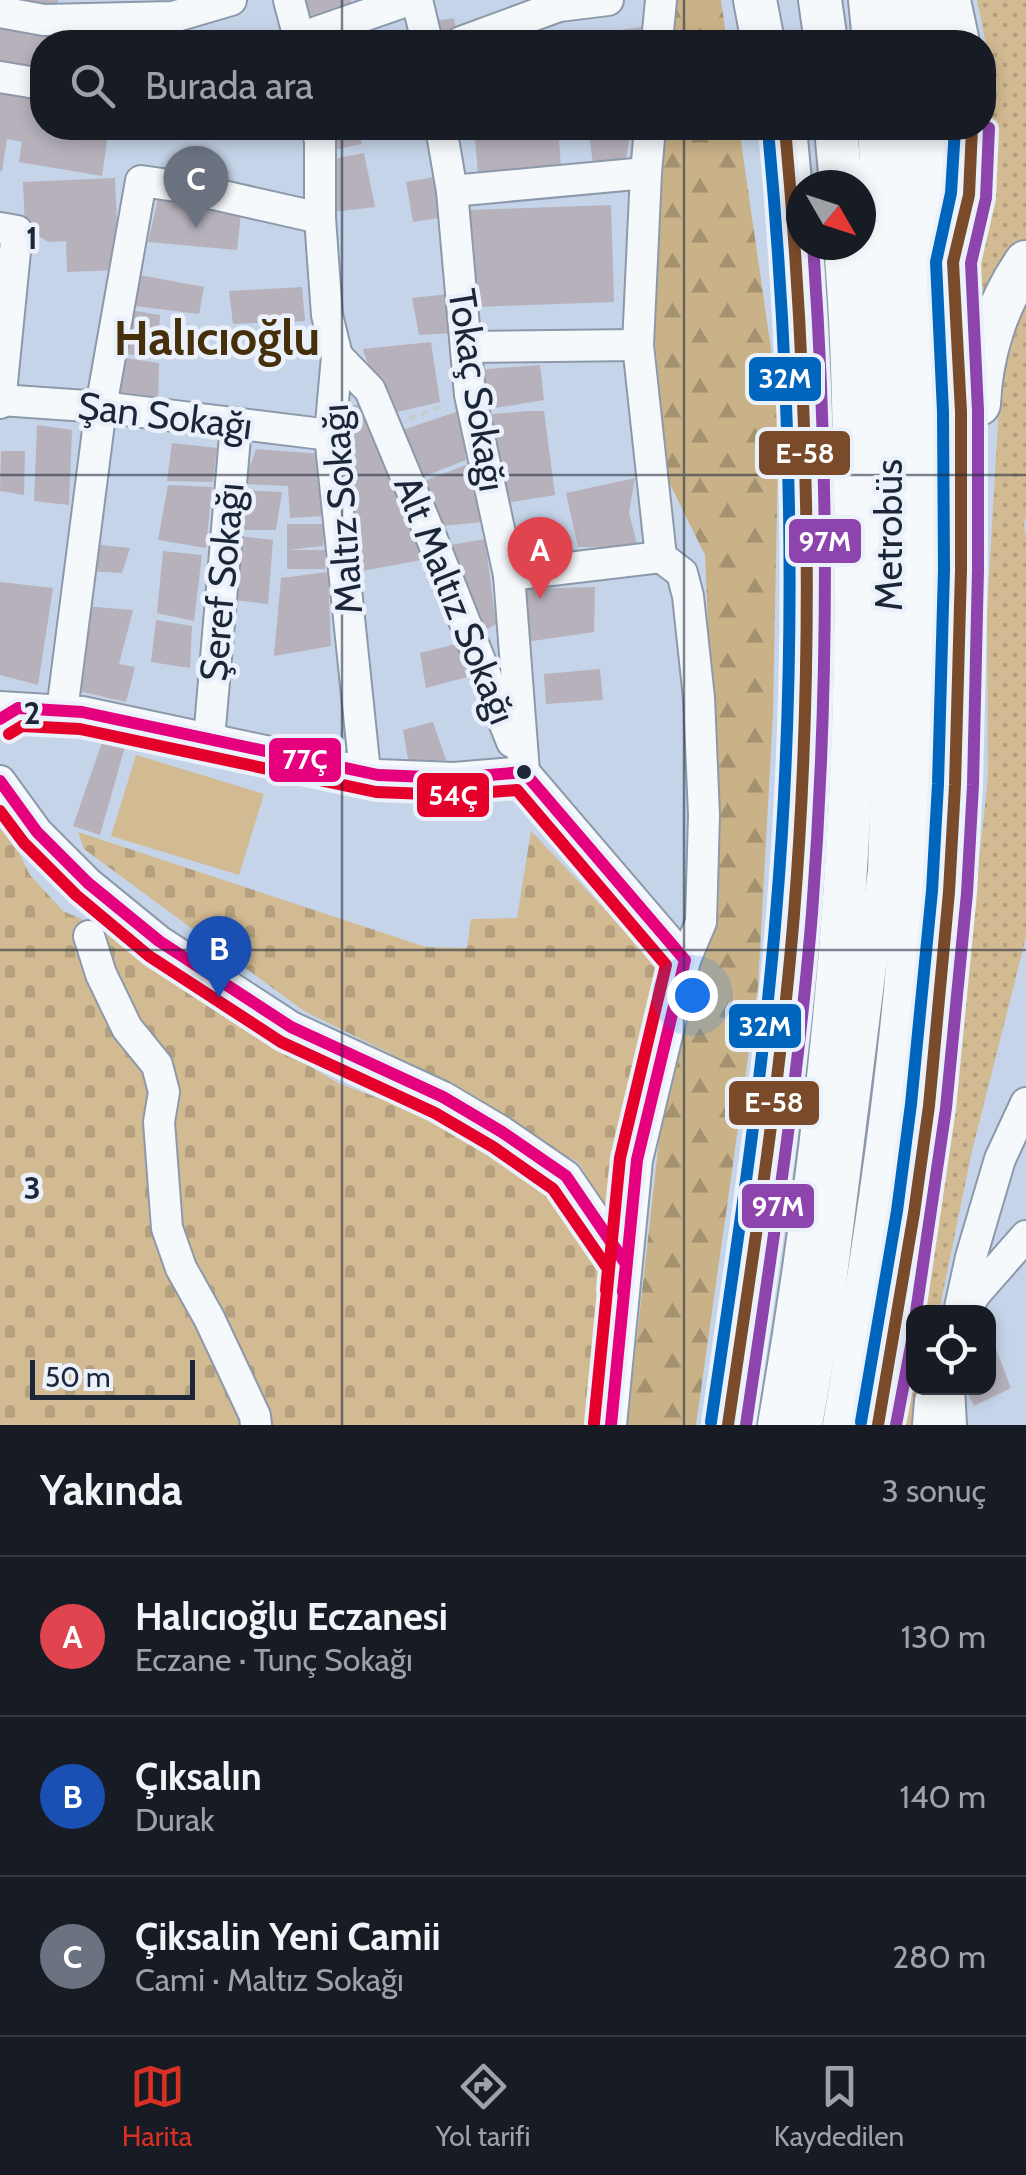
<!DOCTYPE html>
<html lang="tr">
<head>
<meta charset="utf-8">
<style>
  :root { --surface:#171b24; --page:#20242c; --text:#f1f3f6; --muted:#9ea1a6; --line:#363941; --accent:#d93025 }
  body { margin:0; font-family:Cabin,sans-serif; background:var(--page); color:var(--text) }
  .controls { position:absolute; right:30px; bottom:30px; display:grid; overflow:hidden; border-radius:20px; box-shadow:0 5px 15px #0003 }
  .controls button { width:90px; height:90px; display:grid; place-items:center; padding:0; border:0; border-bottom:2px solid var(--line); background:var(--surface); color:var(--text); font:50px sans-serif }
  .compass { position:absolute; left:786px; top:170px; width:90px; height:90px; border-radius:50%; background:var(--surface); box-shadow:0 5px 15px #0003; rotate:129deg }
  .scale { position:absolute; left:30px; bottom:25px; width:165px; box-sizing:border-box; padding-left:10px; border:5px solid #1b2738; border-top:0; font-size:28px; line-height:35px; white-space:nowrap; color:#1b2738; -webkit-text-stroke:8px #ebf1fb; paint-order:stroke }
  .you { position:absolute; left:692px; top:995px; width:35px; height:35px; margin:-25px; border:8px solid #fff; border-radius:50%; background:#1a73e8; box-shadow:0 0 0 15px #1a73e833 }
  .badge { display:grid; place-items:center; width:65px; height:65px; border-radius:50%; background:var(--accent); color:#fff; font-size:32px; font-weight:700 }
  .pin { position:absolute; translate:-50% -82px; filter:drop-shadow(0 2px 5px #0008) }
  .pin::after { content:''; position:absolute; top:52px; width:35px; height:30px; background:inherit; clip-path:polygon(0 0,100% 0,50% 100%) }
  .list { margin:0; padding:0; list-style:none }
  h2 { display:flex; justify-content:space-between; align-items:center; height:130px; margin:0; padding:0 40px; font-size:42px }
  h2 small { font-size:32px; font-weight:400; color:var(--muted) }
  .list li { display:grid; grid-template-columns:65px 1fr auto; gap:30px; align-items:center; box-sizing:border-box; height:160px; padding:0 40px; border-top:2px solid var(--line) }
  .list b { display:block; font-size:38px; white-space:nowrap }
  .list p { margin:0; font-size:32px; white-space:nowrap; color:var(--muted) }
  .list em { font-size:32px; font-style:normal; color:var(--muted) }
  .icon { flex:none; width:55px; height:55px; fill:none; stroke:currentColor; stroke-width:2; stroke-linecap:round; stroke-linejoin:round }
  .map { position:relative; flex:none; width:1026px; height:1425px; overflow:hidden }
  .search { position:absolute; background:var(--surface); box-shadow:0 5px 15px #0003; left:30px; right:30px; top:30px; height:110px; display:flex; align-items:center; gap:25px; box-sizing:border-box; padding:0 35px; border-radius:40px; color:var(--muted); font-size:38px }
  .sheet { height:610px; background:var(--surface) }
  nav { display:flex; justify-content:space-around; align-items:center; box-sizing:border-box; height:140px; border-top:2px solid var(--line); background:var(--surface); font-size:28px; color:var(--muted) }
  nav a { display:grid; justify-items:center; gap:5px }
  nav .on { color:var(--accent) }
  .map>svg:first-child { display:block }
</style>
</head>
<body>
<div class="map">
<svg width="1026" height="1425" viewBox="0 0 1026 1425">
  <defs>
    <pattern id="grass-dots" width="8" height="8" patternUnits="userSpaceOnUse" patternTransform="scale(2.5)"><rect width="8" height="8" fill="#d2ba92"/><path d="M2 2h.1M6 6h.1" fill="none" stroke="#b4a07f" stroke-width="1.8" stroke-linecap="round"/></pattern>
    <pattern id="forest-firs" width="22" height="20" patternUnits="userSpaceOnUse" patternTransform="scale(2.5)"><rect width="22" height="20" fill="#cab288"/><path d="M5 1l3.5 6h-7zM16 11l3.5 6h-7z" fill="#a39170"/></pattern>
    <pattern id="cemetery-stones" width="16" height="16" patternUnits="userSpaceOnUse" patternTransform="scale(2.5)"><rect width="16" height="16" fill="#d2ba92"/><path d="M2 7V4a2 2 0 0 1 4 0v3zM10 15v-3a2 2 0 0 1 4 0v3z" fill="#b4a07f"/></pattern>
  </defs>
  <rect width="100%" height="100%" fill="#c5d4e8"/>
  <!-- grass -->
  <g fill="url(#grass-dots)">
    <path d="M977,0H1026V240L1004,269L973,331L970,258L985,141C1001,103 985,40 977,0Z"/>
    <path d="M1026,302V515L1024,525L1026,536V937L971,1155L939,1312H915L965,989L988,778L987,612L1000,388L1022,308Z"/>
    <path d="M913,1318L914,1388H924L917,1425H895Z"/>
  </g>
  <!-- forest -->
  <g fill="url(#forest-firs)">
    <path d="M672,0H721L727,42H671Z"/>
    <path d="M665,128H739L779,404L773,713L758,987L696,1425H627L662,1114L719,892L705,555L667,478L653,318Z"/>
  </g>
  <!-- cemetery -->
  <g fill="url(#cemetery-stones)">
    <path d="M0,829H7L30,875L63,911L111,932L254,1033L338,1083L445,1123L562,1200L583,1222L610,1286L595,1425H0Z"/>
    <path d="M531,831L670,979L626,1141L611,1220L579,1163L391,1054L304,1011L84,849L78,832L426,947L467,948L471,919L517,918Z"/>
  </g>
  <!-- garden -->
  <path fill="#d2ba92" d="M136,755L264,794L239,875L111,836Z"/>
  <!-- building -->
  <g fill="#b6b1bb">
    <path d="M0,0H58V10Z"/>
    <path d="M304,0H351L353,6L314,23Z"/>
    <path d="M454,18L457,36L444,42H433L429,22Z"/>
    <path d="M0,19L69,31L67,42H42V80L0,72Z"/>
    <path d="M648,26L646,42H577L576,36Z"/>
    <path d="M76,30L131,37L130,42H74Z"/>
    <path d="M0,85L42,91V128H109L102,176L19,162L22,142L7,139L2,171H0Z"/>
    <path d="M325,128H359L362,144L329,151Z"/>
    <path d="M474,128H558L561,167L478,174Z"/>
    <path d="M588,128H631L626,159L593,163Z"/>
    <path d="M364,153L375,207L332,212L328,160Z"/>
    <path d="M440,176L446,217L413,222L406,182Z"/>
    <path d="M115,178L119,270L67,272L66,241L49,242L25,229L23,182Z"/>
    <path d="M158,199L241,214L237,250L148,242Z"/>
    <path d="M611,205L614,302L473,307L469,210Z"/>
    <path d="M134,274L204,287L199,314L127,305Z"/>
    <path d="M302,287L305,321L233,324L229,291Z"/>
    <path d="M449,294L454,333L419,335L412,298Z"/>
    <path d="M129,310L160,315L157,357L126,354Z"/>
    <path d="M431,342L440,402L384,415L363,349Z"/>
    <path d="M119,357L159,363L158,406L110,400Z"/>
    <path d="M540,365L544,400L483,410L474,370Z"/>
    <path d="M366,402L422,560L351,573L332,411Z"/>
    <path d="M459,411L466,460L412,481L394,433Z"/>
    <path d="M528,411H544L555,495L500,504L483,415Z"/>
    <path d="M37,425L72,430L69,505L34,501Z"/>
    <path d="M172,443L217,448L213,482L167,481Z"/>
    <path d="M256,449L321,454L325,516L290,518L288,486L244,484Z"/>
    <path d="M1,451H25L24,495L0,491Z"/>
    <path d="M466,465L482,522L433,527L414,485Z"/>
    <path d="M635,478L629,513L638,548L578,547L566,493Z"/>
    <path d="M168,485L212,487L206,548L158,540Z"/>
    <path d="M239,490L282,492L276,530H236Z"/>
    <path d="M287,524H325L323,546L287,550Z"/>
    <path d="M238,536L273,540L268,604L226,599Z"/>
    <path d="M485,539L496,624L475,636L445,546Z"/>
    <path d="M91,544L130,548L122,573L88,571Z"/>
    <rect x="287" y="550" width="38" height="19"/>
    <path d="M163,551L202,555L194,621L157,613Z"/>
    <path d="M328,572L331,646L274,656L281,578Z"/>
    <path d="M0,582L53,588L38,685L0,675Z"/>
    <path d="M595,587L594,632L519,643L514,589Z"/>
    <path d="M83,606L133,610L119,664L135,667L126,702L70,689Z"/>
    <path d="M156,620L192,626L190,668L151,662Z"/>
    <path d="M456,644L467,677L426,688L420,653Z"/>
    <path d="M600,669L603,700L546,704L544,674Z"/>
    <path d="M433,722L446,760L409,765L403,730Z"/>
    <path d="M104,737L126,743L100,835L73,826Z"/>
    <path d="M994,1344L1011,1388L974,1406L965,1388H988V1345Z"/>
  </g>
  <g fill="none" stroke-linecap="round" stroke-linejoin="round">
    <defs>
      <g id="minor">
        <path d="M289,0L300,42"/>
        <path d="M417,0L427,42"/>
        <path d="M864,0L868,42"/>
        <path d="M955,0L964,42"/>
        <path d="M0,12L44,20L173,17L231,0"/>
        <path d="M302,42L317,32L409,0"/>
        <path d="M461,42L559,6L608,0"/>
        <path d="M657,42L661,0"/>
        <path d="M0,77L42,84"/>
        <path d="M317,128L320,141V218L327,315L337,356L330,435L365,772"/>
        <path d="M441,128L452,191L470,395L509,575L524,772"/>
        <path d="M650,128L646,173L638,345L661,557"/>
        <path d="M452,191L646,173"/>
        <path d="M0,228L17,231L0,403"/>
        <path d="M961,231L973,151L972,128"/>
        <path d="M466,347L638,345"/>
        <path d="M337,356L370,390L432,539L512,742"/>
        <path d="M0,400L101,407L330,435"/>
        <path d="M661,557L682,573L688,596L699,698L704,815L701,922L685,960"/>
        <path d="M509,575L661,557"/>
        <path d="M0,707L82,712L378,775L454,778L524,772L685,960L637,1160L611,1425"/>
        <path d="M62,711L101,407L141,181L183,187L320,218"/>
        <path d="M209,739L236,425"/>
        <path d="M0,781L37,832L88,883L159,941L291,1027L443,1097L502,1132L566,1176L626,1264"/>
        <path d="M89,936L101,974L127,1028L157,1065L164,1092L159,1122L167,1228L181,1268L209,1318L255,1416L256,1425"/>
        <path d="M959,1312L971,1257L1000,1159L1026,1103"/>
        <path d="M965,1312L975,1294L1026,1236"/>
        <path d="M949,1388L951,1425"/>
        <path d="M807,1425L828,1307L883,871L888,721L889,464L888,399L873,128"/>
        <path d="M928,1425L930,1401L935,1388"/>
      </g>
      <g id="highway">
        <path d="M755,0L763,42"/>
        <path d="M820,0L826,42"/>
        <path d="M891,0L895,42"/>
        <path d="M930,0L934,42"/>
        <path d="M836,128L841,185"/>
        <path d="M979,404C981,354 997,303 1026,262"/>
        <path d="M728,1425C752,1263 777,1100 792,937C798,874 800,811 803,748C811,541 806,334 785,128"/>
        <path d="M779,1425C835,1104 863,776 854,450C853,381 851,313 845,245"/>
        <path d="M844,1425C871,1266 896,1106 909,945C930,673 924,399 902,128"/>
        <path d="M878,1425C928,1172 953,915 959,657C961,569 963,480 960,392C957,304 949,216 941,128"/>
      </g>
    </defs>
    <!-- minor casing -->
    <use href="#minor" stroke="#8c99aa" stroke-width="34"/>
    <!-- highway casing -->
    <use href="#highway" stroke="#8c99aa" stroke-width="46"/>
    <!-- path -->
    <path stroke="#c7ccd1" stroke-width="4" stroke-dasharray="8 5" stroke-linecap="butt" d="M409,419L446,405"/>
    <!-- minor -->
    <use href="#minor" stroke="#f6f9fc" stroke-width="30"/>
    <!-- highway -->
    <use href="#highway" stroke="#f6f9fc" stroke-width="42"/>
    <defs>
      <g id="bus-1">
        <path d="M728,1425C753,1255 780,1085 794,914C815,653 809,389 785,128"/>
        <path d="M878,1425L914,1213L929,1106L949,892L955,785L961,570V412L953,262L969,195L972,128"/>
      </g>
      <g id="bus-2">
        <path d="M916,1312L946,1108L967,893L973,785L978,570V411L971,263L986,198L989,128"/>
        <path d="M746,1425C771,1255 798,1084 812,913C829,691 829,467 813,245"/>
        <path d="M896,1425L914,1330"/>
      </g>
      <g id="bus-3">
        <path d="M711,1422C736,1253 762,1084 776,914C798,653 792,390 768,130"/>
        <path d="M861,1422L897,1211L911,1104L932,891L938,784L944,570L943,412L936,262L951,193L955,128"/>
      </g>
      <g id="bus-4">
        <path d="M0,719L18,708L82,712L378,775L454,778L524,772L685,960L637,1160L611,1425"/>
        <path d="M0,781L37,832L88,883L159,941L291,1027L443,1097L502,1132L566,1176L626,1264L623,1292"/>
      </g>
      <g id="bus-5">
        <path d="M9,734L22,726L80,729L376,792L453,795L517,790L666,965L620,1158L594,1423"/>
        <path d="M0,811L24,843L76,895L149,956L281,1042L435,1113L493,1147L553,1189L608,1269L606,1290"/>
      </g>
    </defs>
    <!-- bus-1 casing -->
    <use href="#bus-1" stroke="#ebf1fb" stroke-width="20"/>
    <!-- bus-2 casing -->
    <use href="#bus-2" stroke="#ebf1fb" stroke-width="20"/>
    <!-- bus-3 casing -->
    <use href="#bus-3" stroke="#ebf1fb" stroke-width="20"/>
    <!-- bus-4 casing -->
    <use href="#bus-4" stroke="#ebf1fb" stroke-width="20"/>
    <!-- bus-5 casing -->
    <use href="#bus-5" stroke="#ebf1fb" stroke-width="20"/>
    <!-- bus-1 -->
    <use href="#bus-1" stroke="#7a4b2a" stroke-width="12"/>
    <!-- bus-2 -->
    <use href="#bus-2" stroke="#8e44ad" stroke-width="12"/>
    <!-- bus-3 -->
    <use href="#bus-3" stroke="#0065bd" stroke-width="12"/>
    <!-- bus-4 -->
    <use href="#bus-4" stroke="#e5007d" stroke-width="12"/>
    <!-- bus-5 -->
    <use href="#bus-5" stroke="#e4002b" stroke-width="12"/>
  </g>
  <!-- grid -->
  <path fill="none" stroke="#1b2738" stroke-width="2.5" stroke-opacity="0.55" d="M342,0V42M684,0V42M342,128V1425M684,128V1425M0,475H1026M0,950H1026"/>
  <!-- markers -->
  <circle fill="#1b2738" stroke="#ebf1fb" stroke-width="4" cx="524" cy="772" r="9"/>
  <g text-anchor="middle" stroke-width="9" stroke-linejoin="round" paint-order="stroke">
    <!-- street labels -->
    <g font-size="38" fill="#1b2738" stroke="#ebf1fb">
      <text transform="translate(477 390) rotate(81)" y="13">Tokaç Sokağı</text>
      <text transform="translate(165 416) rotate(7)" y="13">Şan Sokağı</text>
      <text transform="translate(342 509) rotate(-94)" y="13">Maltız Sokağı</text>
      <text transform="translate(889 535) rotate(-90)" y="13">Metrobüs</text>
      <text transform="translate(222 582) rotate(-85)" y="13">Şeref Sokağı</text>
      <text transform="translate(455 600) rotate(68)" y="13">Alt Maltız Sokağı</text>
    </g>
    <!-- district labels -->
    <g font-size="48" font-weight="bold" fill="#462f0b" stroke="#ebf1fb">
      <text x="217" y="355">Halıcıoğlu</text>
    </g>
  </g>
  <g font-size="32" text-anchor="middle" font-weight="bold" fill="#1b2738" stroke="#ebf1fb" stroke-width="9" stroke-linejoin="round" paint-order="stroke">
    <text x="32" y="249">1</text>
    <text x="32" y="724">2</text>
    <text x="32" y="1199">3</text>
  </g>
  <g stroke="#ebf1fb" stroke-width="4">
    <rect x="747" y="355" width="76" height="48" rx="10" fill="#0065bd"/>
    <rect x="757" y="429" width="95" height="48" rx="10" fill="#7a4b2a"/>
    <rect x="787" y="517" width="76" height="48" rx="10" fill="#8e44ad"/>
    <rect x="267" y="736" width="76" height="48" rx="10" fill="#e5007d"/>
    <rect x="415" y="771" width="76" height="48" rx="10" fill="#e4002b"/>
    <rect x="727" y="1002" width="76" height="48" rx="10" fill="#0065bd"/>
    <rect x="727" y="1079" width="94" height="48" rx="10" fill="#7a4b2a"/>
    <rect x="740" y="1182" width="76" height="48" rx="10" fill="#8e44ad"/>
  </g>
  <g font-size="28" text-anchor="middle" font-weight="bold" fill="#fff">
    <text x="785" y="388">32M</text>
    <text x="805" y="463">E-58</text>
    <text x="825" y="551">97M</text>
    <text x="305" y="769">77Ç</text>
    <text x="453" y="805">54Ç</text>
    <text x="765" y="1036">32M</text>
    <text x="774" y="1112">E-58</text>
    <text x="778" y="1216">97M</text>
  </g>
</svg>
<div class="controls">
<button><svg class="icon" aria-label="locate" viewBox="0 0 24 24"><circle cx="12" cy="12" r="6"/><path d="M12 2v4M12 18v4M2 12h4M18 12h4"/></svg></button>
</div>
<svg class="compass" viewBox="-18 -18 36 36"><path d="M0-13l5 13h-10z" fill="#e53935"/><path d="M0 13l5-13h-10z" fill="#9ea1a6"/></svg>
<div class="scale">50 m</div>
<div class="you"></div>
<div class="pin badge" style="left:540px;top:599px;background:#e0444e">A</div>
<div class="pin badge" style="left:219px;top:998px;background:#1a4fb4">B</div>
<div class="pin badge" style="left:196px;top:228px;background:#6b7280">C</div>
<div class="search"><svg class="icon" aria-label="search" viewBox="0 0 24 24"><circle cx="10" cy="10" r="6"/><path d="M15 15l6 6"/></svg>Burada ara</div>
</div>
<section class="sheet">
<h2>Yakında<small>3 sonuç</small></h2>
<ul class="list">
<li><span class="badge" style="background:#e0444e">A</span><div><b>Halıcıoğlu Eczanesi</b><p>Eczane · Tunç Sokağı</p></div><em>130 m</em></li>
<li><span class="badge" style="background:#1a4fb4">B</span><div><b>Çıksalın</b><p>Durak</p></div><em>140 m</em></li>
<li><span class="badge" style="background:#6b7280">C</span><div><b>Çiksalin Yeni Camii</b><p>Cami · Maltız Sokağı</p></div><em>280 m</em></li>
</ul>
</section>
<nav>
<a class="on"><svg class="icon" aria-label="map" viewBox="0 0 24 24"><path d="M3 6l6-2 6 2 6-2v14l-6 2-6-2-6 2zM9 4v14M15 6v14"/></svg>Harita</a>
<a><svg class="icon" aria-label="directions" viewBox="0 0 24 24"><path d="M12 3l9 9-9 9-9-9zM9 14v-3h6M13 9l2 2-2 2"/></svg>Yol tarifi</a>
<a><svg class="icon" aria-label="saved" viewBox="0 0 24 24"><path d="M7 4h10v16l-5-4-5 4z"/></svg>Kaydedilen</a>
</nav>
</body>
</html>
